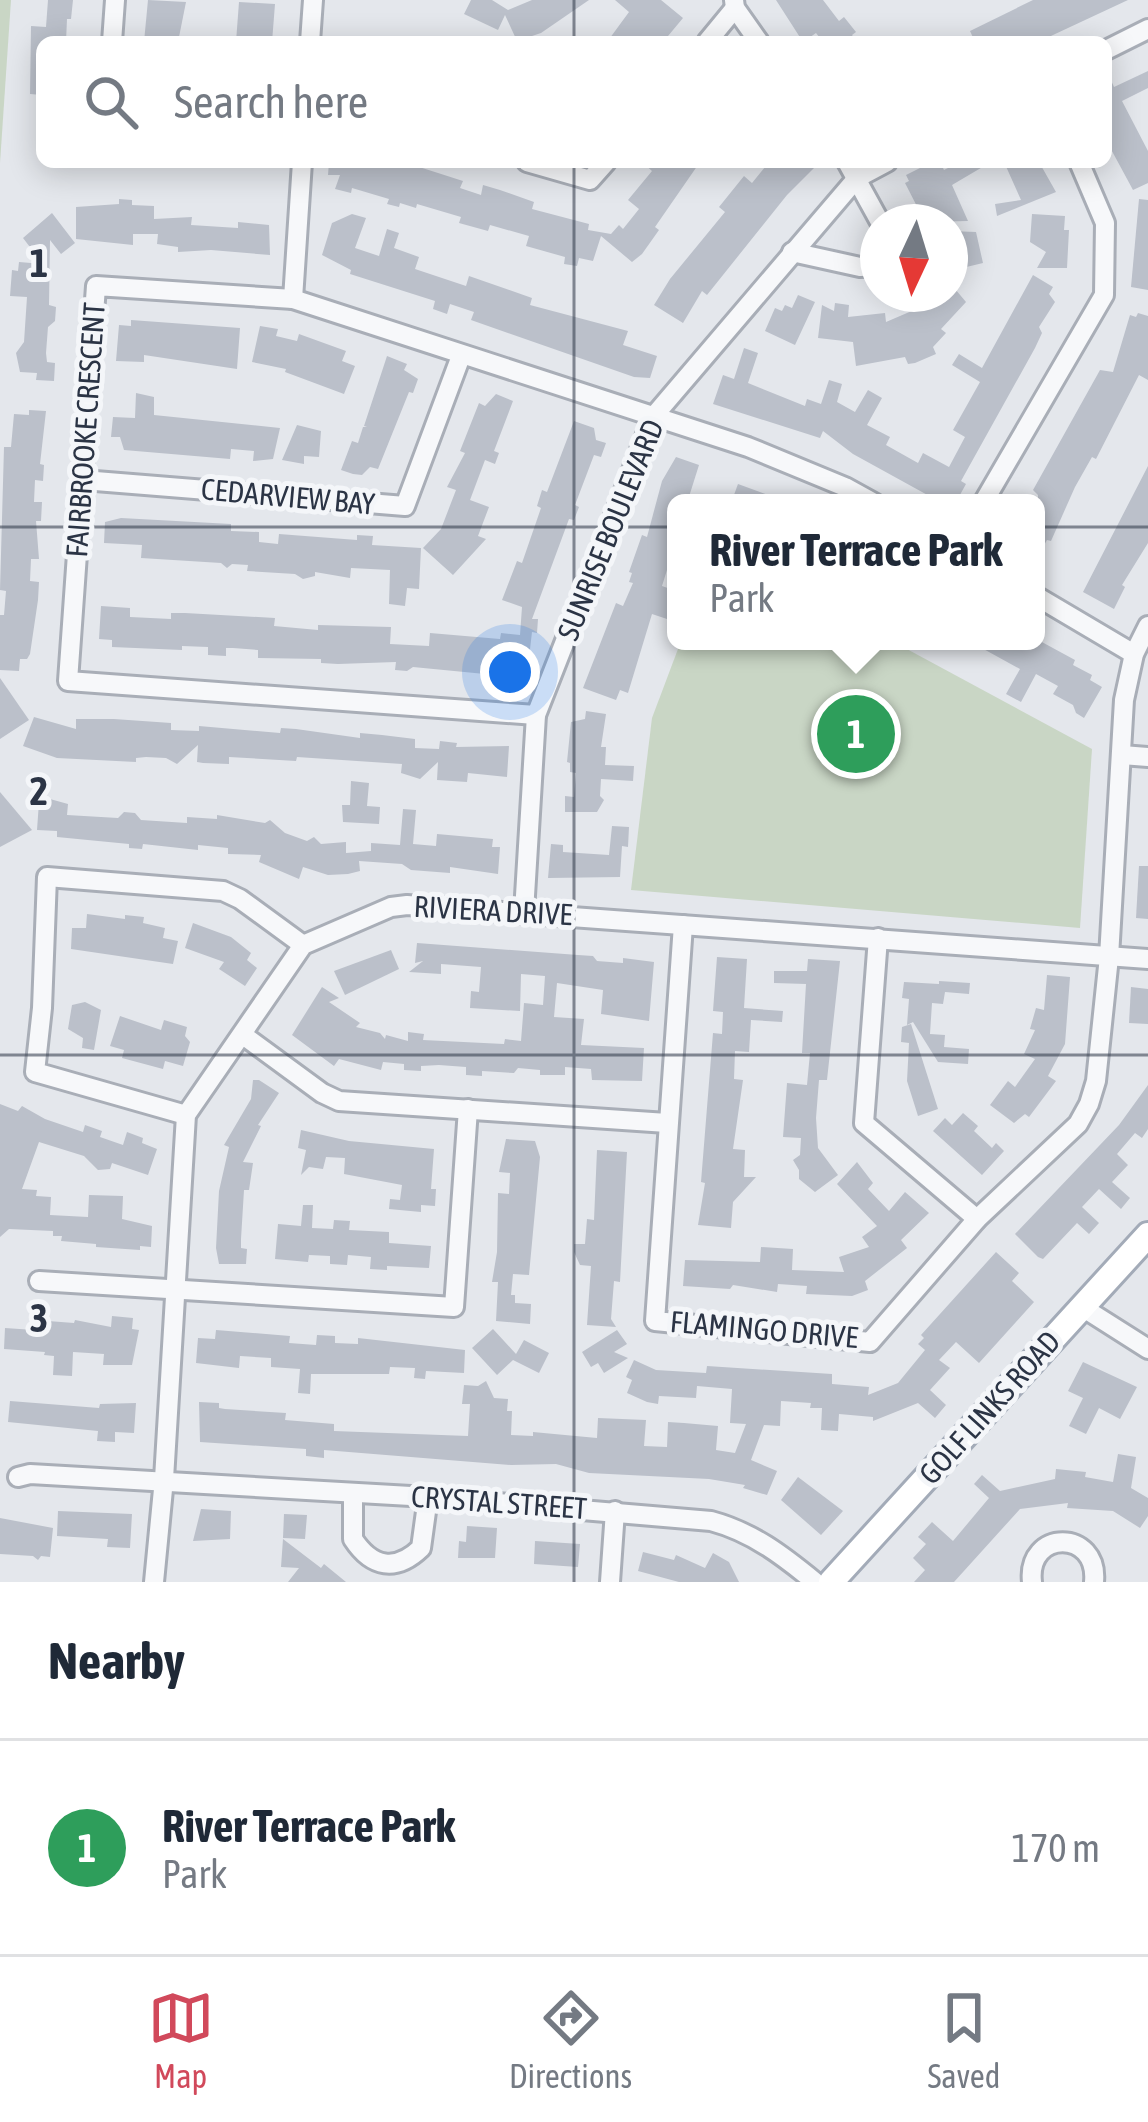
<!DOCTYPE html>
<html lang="en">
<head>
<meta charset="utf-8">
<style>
  :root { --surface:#fff; --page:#f2f2f3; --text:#1f2937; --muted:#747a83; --line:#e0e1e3; --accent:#d1495b }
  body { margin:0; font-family:"Asap Condensed",sans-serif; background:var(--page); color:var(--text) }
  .compass { position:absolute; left:860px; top:204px; width:108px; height:108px; border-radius:50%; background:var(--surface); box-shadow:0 6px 30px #0003; rotate:184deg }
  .you { position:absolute; left:510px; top:672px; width:42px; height:42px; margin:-30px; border:9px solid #fff; border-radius:50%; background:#1a73e8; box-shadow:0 0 0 18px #1a73e833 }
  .badge { display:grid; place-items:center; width:78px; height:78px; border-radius:50%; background:var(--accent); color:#fff; font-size:39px; font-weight:700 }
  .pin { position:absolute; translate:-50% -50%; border:6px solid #fff; box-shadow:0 3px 12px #0006 }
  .popup { position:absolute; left:667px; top:494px; width:378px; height:156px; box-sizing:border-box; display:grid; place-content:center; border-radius:18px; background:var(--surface); filter:drop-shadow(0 3px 9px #0005); font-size:39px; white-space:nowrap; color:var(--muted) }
  .popup b { font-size:45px; color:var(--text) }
  .popup::after { content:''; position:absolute; left:50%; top:100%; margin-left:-24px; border:24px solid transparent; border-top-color:var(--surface) }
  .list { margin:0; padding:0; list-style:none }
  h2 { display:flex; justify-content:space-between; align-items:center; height:156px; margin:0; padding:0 48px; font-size:51px }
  h2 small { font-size:39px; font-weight:400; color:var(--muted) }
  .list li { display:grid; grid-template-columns:78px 1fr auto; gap:36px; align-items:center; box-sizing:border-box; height:216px; padding:0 48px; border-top:3px solid var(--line) }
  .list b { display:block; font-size:45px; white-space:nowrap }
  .list p { margin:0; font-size:39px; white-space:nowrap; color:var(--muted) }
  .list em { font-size:39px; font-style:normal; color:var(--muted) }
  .icon { flex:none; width:66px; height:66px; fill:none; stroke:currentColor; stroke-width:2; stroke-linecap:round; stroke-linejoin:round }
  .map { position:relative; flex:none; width:1148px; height:1582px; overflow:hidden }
  .search { position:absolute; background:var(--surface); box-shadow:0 6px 30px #0003; left:36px; right:36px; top:36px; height:132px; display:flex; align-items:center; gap:30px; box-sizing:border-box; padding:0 42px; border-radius:18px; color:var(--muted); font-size:45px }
  .sheet { height:372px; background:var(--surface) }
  nav { display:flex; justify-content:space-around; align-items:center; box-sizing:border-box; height:168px; border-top:3px solid var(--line); background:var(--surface); font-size:33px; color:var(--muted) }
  nav a { display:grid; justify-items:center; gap:6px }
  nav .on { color:var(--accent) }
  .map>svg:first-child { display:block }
</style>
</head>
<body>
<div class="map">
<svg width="1148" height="1582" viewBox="0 0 1148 1582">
  <rect width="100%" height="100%" fill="#e4e7ec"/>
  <!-- green -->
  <g fill="#c9d6c5">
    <path d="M0,0H11L0,163Z"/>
    <path d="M681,641H892L1092,749L1080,928L631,890L652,718Z"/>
  </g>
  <!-- building -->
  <g fill="#bbc0ca">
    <path d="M48,0H73L71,19H67L66,42H42V95L30,94L31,26L46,27Z"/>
    <path d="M148,0L186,2L178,42H144Z"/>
    <path d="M471,0H492L508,10L532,0H589L541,33L517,41L505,15L498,30L464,14Z"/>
    <path d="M615,0H661L683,18L663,42H607L629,12Z"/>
    <path d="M776,0H823L839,21L844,17L856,32L852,35L857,42H823L816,33L803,42Z"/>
    <path d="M1033,0H1128L1038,42H975L970,31Z"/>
    <path d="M239,2L275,4L272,42H236Z"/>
    <path d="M1106,69L1114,87L1148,71V88L1122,101L1148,151V183L1133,190L1106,140Z"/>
    <path d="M329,162L413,165L463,181L460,188L481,195L483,185L500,190L534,202L532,209L589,224L588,230L611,234L619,225L623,229L639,209L628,200L652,171L642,162H700L655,227L659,230L642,254L632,262L601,236L593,261L579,258L577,266L564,264L565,257L526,246L529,236L490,225L488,231L459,223L461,217L417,204L416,208L400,203L399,207L387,204L389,199L352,188L351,193L335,189L340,175H328Z"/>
    <path d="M769,162H820L787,195L707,295L702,291L683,323L654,305L670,279L725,212L719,207L744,176L752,183Z"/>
    <path d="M932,162H940L944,170L960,162H991L952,185L968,221L925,222L905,183L909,181L906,175Z"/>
    <path d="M1004,162H1039L1056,192L997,216L995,204L1021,200Z"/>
    <path d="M119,199L132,200V205L154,206V219L192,217L191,225L238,228V222L269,225L270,255L211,250L178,252V247L157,244L158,234H133V245L76,239V207L119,204Z"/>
    <path d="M1139,199L1148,200V290L1131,287Z"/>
    <path d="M52,213L75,243L61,254L50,240L49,305L56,307L55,321L48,327L46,353L47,362L55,363L54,381L36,380L37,373L20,372L16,353L24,342L27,297L10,296L12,270L18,271L19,262L43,264L23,238Z"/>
    <path d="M352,214L366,218L355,248L379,256L387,229L399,233L394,248L419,257L415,269L466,286L469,276L532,298L530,305L628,331L623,345L657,356L650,378L634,377L471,320L474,312L450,304L447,314L433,309L435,301L350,274L351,270L322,255L332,223Z"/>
    <path d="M1032,214L1065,216L1064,230H1069L1067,268H1037L1046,252L1030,242Z"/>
    <path d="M950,231L976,232L983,263L958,269L954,249L950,250Z"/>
    <path d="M1033,275L1053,287L1049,294L1055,302L1039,327L1042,333L1035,348L961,481L966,484L956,502L946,497L942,503L853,454L823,431L820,438L713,404L723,375L734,379L744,348L758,353L748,383L805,406L807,399L821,404L829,380L842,384L837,402L855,412L868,390L882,398L867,425L890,437L886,445L918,463L923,453L949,467L965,437L953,430L980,382L952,365L959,354L982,368Z"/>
    <path d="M950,283L966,302L941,329L946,333L933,347L936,354L915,363L908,364L905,357L856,366L853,342L818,338L822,305L834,311L835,303L849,305L848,317L885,313L886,322L928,304L917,294H950Z"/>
    <path d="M798,295L815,302L795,345L765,331L775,308L782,311L785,305L792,308Z"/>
    <path d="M1138,313L1148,316V380L1139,375L1096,459L1092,457L1075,487L1051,541L1047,540L1036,559L1038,495L1033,490L1100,370L1113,372L1130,315L1136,317Z"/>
    <path d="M131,320L240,328L237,369L144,355V362L116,361L119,325L131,326Z"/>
    <path d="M260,326L278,329L276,336L297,341L299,334L346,351L342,361L355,366L344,394L285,372L286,369L252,362Z"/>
    <path d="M387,356L407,364L404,370L418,379L413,393L409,392L378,469L370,467L362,475L353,474L341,470L352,441L358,443L363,427H367L364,426Z"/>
    <path d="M136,393L154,397V415L280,428L273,459L253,461L254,451L231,449L230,459L124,450L120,437H111L113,417L135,418Z"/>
    <path d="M496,394L513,401L494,451L499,453L495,464L485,460L470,500L489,507L478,536L486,539L453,575L423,548L441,529L456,490L447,487L465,453L460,451L479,403L485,406Z"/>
    <path d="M29,410L46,411L40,464L44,465L43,481L35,480L34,502H42L41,521H36L39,559H31L30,581L39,582L38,600L30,654L27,659H20L19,671L0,670V615H4L6,591L0,590L4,447H11L14,414L29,415Z"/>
    <path d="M574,421L594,428L596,440L606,443L601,457L594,455L575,505L579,507L574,520L569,519L532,619H538L537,633L532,632L528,667L495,670V675L413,667L407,671L395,670L396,662L338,664L321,663V659L258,658V650L233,648H226V656L208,655V647L182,646V650L112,647V640L99,639L101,606L130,608V617L171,619V613H185L275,618L274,626L318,630V625L391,627L390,644L429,646L430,633L500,639L501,633L520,635L522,607L502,600L517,561L522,563L541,508L537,506L542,490L547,492Z"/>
    <path d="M297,425L321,431L319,457L304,456V464L282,460Z"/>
    <path d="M676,457L699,465L687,503H676V541L662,586L676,591V622L652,614L628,693L620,690L616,700L583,688L616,603L623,606L633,583L629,582L632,573L629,572L642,535L647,537L662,481Z"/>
    <path d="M1148,466V543L1122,585L1125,587L1114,609L1083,592Z"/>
    <path d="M738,484L784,501V503H731Z"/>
    <path d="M121,518L231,524V531L259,532V542L278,544L279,534L357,540V535L373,536L372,545L421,548L419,589L407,588L405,606L389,604L390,570L351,568L350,578L315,572V576L303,579L295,574L247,571L248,565L232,564L227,568L221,563L141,558L142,545L104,543L105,522Z"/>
    <path d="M969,641H1040L1075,660L1073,665L1092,675L1090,680L1102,687L1084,718L1076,713L1073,705L1053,694L1058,686L1036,674L1021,702L1006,694L1020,669Z"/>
    <path d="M0,678L29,720L0,739Z"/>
    <path d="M586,711L606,714L601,747H606L605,765L634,766L633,781L601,779L600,796L604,800L597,812H565V796L574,797L576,773L570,772V763L567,762L571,722L585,719Z"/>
    <path d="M34,717L76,729V719H114L171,723V730L199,731V726L280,733L281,728L296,729L360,738V733L382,735L415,739V748L439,749L440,741L457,743L456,747L509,746L507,777L468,773L467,782L437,780L438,762L420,779L401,773L402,764L297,757L296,761L229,757V764L203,763L197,762L198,745L177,764L166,758L146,757L136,758V762L57,758L23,746Z"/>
    <path d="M351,781L369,783L367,806L380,807L379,824L343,822L342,805H350Z"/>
    <path d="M0,792L32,830L0,847Z"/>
    <path d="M50,799L68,804L67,815L118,818L124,812L135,813L141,820L187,823V817L217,819V815L265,823L270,820L285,833L307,841L314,837L321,844L346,842V853L371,851V843L400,845L403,809L416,810L413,844L436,846L437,834L493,839L492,847H500L498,874L450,867V873L411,870L402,864L359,861L360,871L348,874L328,875L303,867L299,879L259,862L261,855L228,854V848L198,845V850L143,844L142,849L129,848V844L57,837V831L37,830L39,802Z"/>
    <path d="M612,826L629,827L628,847L622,846L620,877L548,878L551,844L563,845V852L609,855Z"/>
    <path d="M1139,866H1148V919L1136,918Z"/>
    <path d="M87,914L125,919V915L144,917L143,923L165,928L163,938L178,941L173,964L71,949L72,928H86Z"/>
    <path d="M193,923L231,937L251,953L247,960L257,968L245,986L219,969L224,962L185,948Z"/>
    <path d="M417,943L578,955L593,956L597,961L623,963V958L654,962L649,1021L601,1014L603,990L557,983L554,1017L584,1019L581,1045L644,1048L642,1081L592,1080L591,1069L565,1067V1075H540V1070L518,1068L514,1073L482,1071V1076L466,1075V1067L439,1065L421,1066V1071L404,1070V1064L383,1062L381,1070L339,1059L334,1066L292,1035L322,987L339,998L329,1002L360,1023L356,1027L380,1033L385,1039L386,1035L408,1041V1032L424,1034L423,1040L504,1044L505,1039L521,1041L524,1003L543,1005L545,976L521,974L520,1011L470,1008L471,991L479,992L481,967L441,964V974L409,972L423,961L415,963Z"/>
    <path d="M391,950L399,969L345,995L334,971Z"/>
    <path d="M717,957L747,959L744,1008L783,1011L782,1022L751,1020L749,1052L735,1051L734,1079L743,1080L733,1149L745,1150L744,1177H756L733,1202L731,1228L698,1225L705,1183L701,1182L713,1033L722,1034L723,1012L713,1011Z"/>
    <path d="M808,959L840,961L827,1080H819L816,1118L818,1148L838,1175L815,1192L799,1179V1170L793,1160L800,1155L801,1138L783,1137L787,1083L807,1085L810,1053H802L806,984L774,983V971H807Z"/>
    <path d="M1047,975L1070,977L1065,1044L1048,1076L1056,1081L1029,1117L1025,1114L1014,1123L990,1105L1008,1081L1015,1087L1035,1059L1024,1054L1035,1030L1030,1029L1036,1008L1044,1010Z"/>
    <path d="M939,981L970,983L969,994L945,992L943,1004L932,1003L930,1034L945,1035L944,1047L969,1049L968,1064L938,1062L913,1022L907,1025L909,999L902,998L904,982L939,984Z"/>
    <path d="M1131,987L1148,989V1024L1129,1023Z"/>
    <path d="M85,1002L101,1010L94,1050L82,1048L83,1038L68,1029L72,1005Z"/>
    <path d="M120,1016L161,1030L164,1020L187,1027L185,1036L190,1042L183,1066L165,1061L163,1069L122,1058L124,1050L110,1046Z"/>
    <path d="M911,1024L938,1109L918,1116L907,1081L909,1043L901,1042L902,1027Z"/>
    <path d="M253,1080H259L279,1093L258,1125L261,1126L243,1162L253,1163L249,1190H244L241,1239V1248L247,1249L246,1264H219L216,1248L219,1191L229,1147L224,1145L251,1099Z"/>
    <path d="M1148,1085V1129L1142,1138L1135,1133L1117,1154L1128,1165L1112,1182L1130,1198L1121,1209L1099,1189L1082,1207L1099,1223L1089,1234L1077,1223L1043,1259L1038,1257L1015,1234L1119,1125Z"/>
    <path d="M0,1104L18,1111L22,1106L45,1119L83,1132L85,1125L102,1131L100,1137L123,1145L127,1132L143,1138L142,1143L157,1149L148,1175L112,1163L110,1169L98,1170L84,1156L39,1142L22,1189L37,1190L36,1196L51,1197L50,1215L88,1217L89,1195L123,1196L122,1219L152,1226L151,1247L140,1246V1250L96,1247V1244L61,1241L62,1236H53V1231L9,1229L0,1237Z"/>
    <path d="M963,1113L978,1126L974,1131L992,1148L996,1143L1004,1151L982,1175L933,1131L945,1118L952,1125Z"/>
    <path d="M301,1130L349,1141L434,1149L431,1189H436L435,1206L421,1205V1212L389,1209L390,1199L400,1200L402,1185L344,1174L345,1158L326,1157L323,1169L309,1167L301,1175L306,1150L298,1148Z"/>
    <path d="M506,1139L535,1141L540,1157L529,1275L513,1274L511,1295H515V1303L531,1304L530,1324L496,1321L498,1282H492L497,1252L498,1193L509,1194L510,1173L499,1172Z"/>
    <path d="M597,1150L627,1152L620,1282L614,1281L611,1319L616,1327L587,1325L591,1266L580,1265L574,1252V1244H585L587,1219L594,1220Z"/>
    <path d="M857,1162L873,1183L868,1189L889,1211L905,1192L929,1213L901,1240L907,1248L865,1281L868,1290L852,1296L806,1294L807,1286L778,1284L777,1292L733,1285L730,1289L683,1286L685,1260L760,1262L761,1247L793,1249L792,1270L844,1272L839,1257L869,1247L862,1237L877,1226L837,1184Z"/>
    <path d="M303,1205H313L312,1228L333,1229L334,1220L350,1221L349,1230L389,1232V1243L431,1246L429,1268L387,1266V1270L370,1269L371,1257L348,1255L347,1265L330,1264V1256L309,1255L308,1262L275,1259L278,1224L301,1226Z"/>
    <path d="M996,1252L1019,1273L1012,1281L1034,1302L979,1363L956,1342L939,1360L950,1368L930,1390L946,1405L935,1418L918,1403L873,1421V1417L839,1414L838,1431L821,1430L822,1408H810L811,1403L781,1401L780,1426L764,1425L751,1460L777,1471L767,1495L743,1488L745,1485L709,1479L589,1473L556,1464L511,1465L324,1450V1458L306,1456V1449L200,1442L199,1402L219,1403V1408L225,1409L286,1413L285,1420L334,1424V1431L468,1436L470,1404H462L464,1385L478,1386L486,1381L494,1398L508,1399L507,1411H512L511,1435L533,1436V1432L597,1438L598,1418L646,1420L644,1446L667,1447L668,1422L684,1423L718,1426L716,1450L735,1453L746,1424L730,1423L732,1389L697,1386L696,1398L659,1396L658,1404L647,1402L627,1393L632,1380L626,1377L634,1360L656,1370L706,1373L707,1366L832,1374V1384L869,1387L868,1395L898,1383L925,1350L918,1344L924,1338L921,1335Z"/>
    <path d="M112,1316L133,1318L132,1329L139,1330L132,1365H103L104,1354L73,1352L72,1376L53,1375L54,1356L44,1355L45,1352L4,1349L5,1328L34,1330L35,1320L74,1323L75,1320L111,1327Z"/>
    <path d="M493,1329L516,1354L524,1340L549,1353L539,1373L513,1360L497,1375L472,1348Z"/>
    <path d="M216,1330L290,1336L289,1343L316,1345L317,1335L335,1336V1343L358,1344V1338L465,1350L464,1373L426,1371L425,1379L414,1378L415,1368L390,1367L389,1374H311L310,1394L298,1393L300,1369L271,1367V1358L240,1356L239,1368L196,1363L198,1338L215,1339Z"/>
    <path d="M617,1330L627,1344L614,1352L628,1358L604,1373L598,1363L591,1367L582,1352Z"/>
    <path d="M1083,1362L1137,1387L1120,1419L1099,1408L1086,1434L1069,1426L1083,1398L1068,1391Z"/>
    <path d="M10,1401L99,1408L100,1404L136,1403L134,1433L115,1432V1442L97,1441L98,1431L8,1422Z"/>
    <path d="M1118,1454L1136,1457L1131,1488L1148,1498V1516L1140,1528L1113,1511L1067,1508L1068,1503L1020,1509L954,1582H914L925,1570L913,1558L926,1544L918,1537L932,1522L953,1541L989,1498L974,1484L982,1475L1000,1491L1055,1479L1056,1469L1086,1472L1085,1477L1113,1482Z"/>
    <path d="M798,1477L843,1511L821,1535L781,1500Z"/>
    <path d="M201,1509L231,1511L230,1539L193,1541Z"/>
    <path d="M58,1511L132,1514L130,1548L107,1547L108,1539L57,1536Z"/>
    <path d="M284,1514L307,1515L305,1539L283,1538Z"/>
    <path d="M0,1518L53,1528L50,1557L41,1556L38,1560L33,1556L0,1554Z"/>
    <path d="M467,1526L497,1528L495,1558H458L459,1541L466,1542Z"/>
    <path d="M283,1539L321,1568L324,1564L346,1582H288L299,1568L281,1567Z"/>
    <path d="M535,1541L580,1544L578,1567L534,1564Z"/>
    <path d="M643,1552L674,1560L676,1555L705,1568L713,1553L729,1562L739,1582H679L638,1571Z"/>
  </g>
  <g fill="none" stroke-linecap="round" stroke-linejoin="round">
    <defs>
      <g id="minor">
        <path d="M734,0L735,8L759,42"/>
        <path d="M112,42L115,0"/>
        <path d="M310,42L313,0"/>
        <path d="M707,42L735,8"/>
        <path d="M1106,50L1148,29"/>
        <path d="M527,162L590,180L606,162"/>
        <path d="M847,162L880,222"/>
        <path d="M792,252L860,267L878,266"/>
        <path d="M293,299L302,162"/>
        <path d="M83,480L405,506L461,356"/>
        <path d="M983,503L1104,295L1105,223L1079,162"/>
        <path d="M1036,596L1134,654"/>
        <path d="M536,715L68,681L96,286L293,299L748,447L845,487L874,503"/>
        <path d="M1122,755L1148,757"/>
        <path d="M524,912L536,715L653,417L857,178L887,162"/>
        <path d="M683,925L655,1321L870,1342L977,1219L1078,1124L1089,1104L1096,1081L1109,957L1124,700L1134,654L1148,626"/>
        <path d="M878,938L864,1123L977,1219"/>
        <path d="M243,1035L322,1093L339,1101L667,1123"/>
        <path d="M186,1115L35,1072L42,1008L47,877L223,891L240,899L303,945"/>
        <path d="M39,1281L454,1307L468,1109"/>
        <path d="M1082,1307L1148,1349"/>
        <path d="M18,1477L30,1474L428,1497L711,1521C752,1532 782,1555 815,1582"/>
        <path d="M353,1493V1539C372,1568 396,1572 421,1548L428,1497"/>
        <path d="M154,1582L164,1479L186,1115L303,945L391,907L407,905L1148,959"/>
        <path d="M610,1582L615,1511"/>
        <path d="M1032,1582C1026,1529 1099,1529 1094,1582"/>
      </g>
      <path id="major" d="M831,1582L1148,1235"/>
    </defs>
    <!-- minor casing -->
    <use href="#minor" stroke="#a9aeb7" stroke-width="24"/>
    <!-- major casing -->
    <use href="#major" stroke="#a3abb8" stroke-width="30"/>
    <!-- minor -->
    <use href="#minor" stroke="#f7f8fa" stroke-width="18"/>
    <!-- major -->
    <use href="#major" stroke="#fff" stroke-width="24"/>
  </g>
  <!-- grid -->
  <path fill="none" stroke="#2b3445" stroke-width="3" stroke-opacity="0.55" d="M574,0V42M574,162V1582M0,527H1148M0,1055H1148"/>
  <g text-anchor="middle" stroke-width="10" stroke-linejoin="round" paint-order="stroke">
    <!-- street labels -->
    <g font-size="30" fill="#2b3445" stroke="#f4f6f9">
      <text transform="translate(86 430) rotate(-86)" y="10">FAIRBROOKE CRESCENT</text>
      <text transform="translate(288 497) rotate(5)" y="10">CEDARVIEW BAY</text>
      <text transform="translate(611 530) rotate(-68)" y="10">SUNRISE BOULEVARD</text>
      <text transform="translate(493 911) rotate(3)" y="10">RIVIERA DRIVE</text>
      <text transform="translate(764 1330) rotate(5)" y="10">FLAMINGO DRIVE</text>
      <text transform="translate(990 1408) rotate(-48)" y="10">GOLF LINKS ROAD</text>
      <text transform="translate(499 1503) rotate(4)" y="10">CRYSTAL STREET</text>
    </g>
  </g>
  <g font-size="39" text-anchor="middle" font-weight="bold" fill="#2b3445" stroke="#f4f6f9" stroke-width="10" stroke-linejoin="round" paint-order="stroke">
    <text x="39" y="277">1</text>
    <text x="39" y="805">2</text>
    <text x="39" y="1332">3</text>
  </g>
</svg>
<svg class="compass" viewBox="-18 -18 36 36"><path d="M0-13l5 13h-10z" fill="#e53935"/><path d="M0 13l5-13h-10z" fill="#747a83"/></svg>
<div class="you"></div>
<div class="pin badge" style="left:856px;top:734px;background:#2e9e5b">1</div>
<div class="popup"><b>River Terrace Park</b>Park</div>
<div class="search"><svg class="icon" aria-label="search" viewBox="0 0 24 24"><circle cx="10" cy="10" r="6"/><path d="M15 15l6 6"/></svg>Search here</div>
</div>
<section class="sheet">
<h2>Nearby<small></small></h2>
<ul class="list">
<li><span class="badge" style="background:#2e9e5b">1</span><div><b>River Terrace Park</b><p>Park</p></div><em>170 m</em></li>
</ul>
</section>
<nav>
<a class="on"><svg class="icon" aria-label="map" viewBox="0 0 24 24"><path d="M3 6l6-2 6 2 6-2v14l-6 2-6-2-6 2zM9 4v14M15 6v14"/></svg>Map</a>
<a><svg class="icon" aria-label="directions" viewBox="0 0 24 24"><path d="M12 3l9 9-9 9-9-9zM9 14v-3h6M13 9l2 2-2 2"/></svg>Directions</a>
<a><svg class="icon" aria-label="saved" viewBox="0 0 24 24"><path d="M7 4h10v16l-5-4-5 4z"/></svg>Saved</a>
</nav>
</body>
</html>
